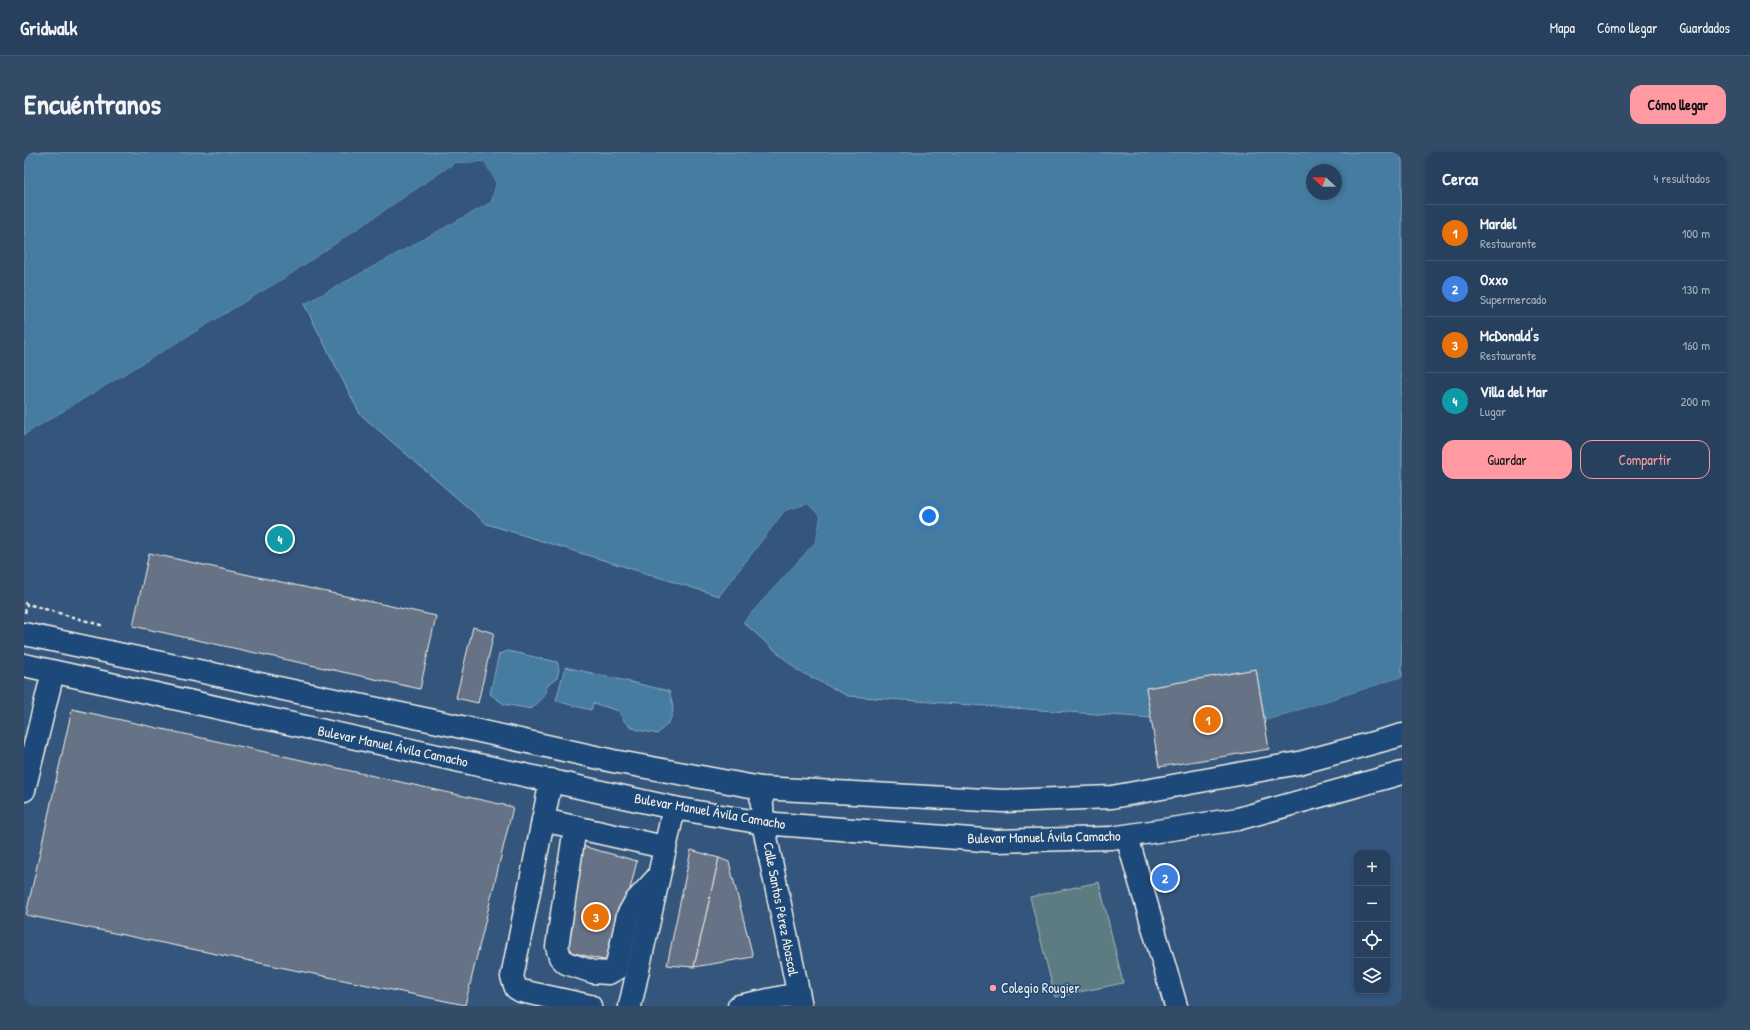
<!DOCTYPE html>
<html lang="es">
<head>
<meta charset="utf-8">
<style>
  :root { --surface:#27405e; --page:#334b67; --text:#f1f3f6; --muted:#a4afbc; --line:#435973; --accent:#ff9aa2 }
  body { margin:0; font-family:"Patrick Hand",sans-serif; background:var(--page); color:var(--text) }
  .controls { position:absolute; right:12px; bottom:12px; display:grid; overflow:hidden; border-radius:8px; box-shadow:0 2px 6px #0003 }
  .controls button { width:36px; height:36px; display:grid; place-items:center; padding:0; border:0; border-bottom:1px solid var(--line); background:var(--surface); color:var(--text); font:20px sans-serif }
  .compass { position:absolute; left:1282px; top:12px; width:36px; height:36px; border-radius:50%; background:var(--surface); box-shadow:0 2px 6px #0003; rotate:291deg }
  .you { position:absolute; left:905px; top:364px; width:14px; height:14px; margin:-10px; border:3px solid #fff; border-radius:50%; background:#1a73e8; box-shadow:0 0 0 6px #1a73e833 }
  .badge { display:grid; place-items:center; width:26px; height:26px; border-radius:50%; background:var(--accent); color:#fff; font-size:13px; font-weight:700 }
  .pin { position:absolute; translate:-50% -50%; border:2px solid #fff; box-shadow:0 1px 4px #0006 }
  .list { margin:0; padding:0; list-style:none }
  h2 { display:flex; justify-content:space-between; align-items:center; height:52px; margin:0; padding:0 16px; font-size:17px }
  h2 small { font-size:13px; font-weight:400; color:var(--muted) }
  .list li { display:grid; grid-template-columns:26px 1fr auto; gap:12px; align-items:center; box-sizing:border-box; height:56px; padding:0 16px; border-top:1px solid var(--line) }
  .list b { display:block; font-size:15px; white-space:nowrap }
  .list p { margin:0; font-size:13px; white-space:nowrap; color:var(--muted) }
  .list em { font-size:13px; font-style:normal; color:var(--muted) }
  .actions { display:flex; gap:8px; padding:12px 16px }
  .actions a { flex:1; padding:9px 0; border:1px solid var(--accent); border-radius:12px; text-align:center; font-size:14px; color:var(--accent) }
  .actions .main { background:var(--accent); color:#111 }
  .icon { flex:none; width:22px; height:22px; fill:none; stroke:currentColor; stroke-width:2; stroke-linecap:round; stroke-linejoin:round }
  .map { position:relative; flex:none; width:1378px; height:854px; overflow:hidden; border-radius:12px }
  header { display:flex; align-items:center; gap:24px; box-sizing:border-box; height:56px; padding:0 20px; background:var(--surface); border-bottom:1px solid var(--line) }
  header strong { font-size:19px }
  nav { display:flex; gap:22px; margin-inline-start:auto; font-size:14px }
  .intro { display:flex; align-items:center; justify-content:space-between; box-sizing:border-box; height:96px; padding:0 24px }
  h1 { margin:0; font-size:28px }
  .button { padding:10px 18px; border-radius:12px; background:var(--accent); color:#111; font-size:14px; font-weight:700 }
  main { display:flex; gap:24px; padding:0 24px }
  aside { flex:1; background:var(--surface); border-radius:12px; box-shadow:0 2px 6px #0003 }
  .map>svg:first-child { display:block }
</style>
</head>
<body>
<header>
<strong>Gridwalk</strong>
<nav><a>Mapa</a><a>Cómo llegar</a><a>Guardados</a></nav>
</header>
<div class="intro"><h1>Encuéntranos</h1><a class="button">Cómo llegar</a></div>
<main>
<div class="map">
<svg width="1378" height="854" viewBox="0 0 1378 854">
  <rect width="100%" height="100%" fill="#34567d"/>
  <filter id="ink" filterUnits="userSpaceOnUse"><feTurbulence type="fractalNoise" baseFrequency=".025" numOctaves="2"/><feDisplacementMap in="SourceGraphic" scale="8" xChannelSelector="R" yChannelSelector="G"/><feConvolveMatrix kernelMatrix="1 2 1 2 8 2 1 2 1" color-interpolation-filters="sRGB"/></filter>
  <g filter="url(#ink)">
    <!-- green -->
    <path fill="#5d7c81" stroke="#a8b6b4" d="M1075,730L1099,831L1031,845L1006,745Z"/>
    <!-- water -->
    <g fill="#447ba0" stroke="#8aaabd" fill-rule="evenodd">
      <path d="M0,0H1378V525L1241,569L1232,517L1122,536L1127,566L824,544L773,518L719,470L792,389L796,365L784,352L761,359L695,444L463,372L336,262L280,152L467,50L472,31L459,10L431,11L264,124L0,283ZM1288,18H1312V42H1288Z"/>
      <path d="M484,499L533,510L535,517L533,526L524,533L519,546L507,557L480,552L466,542L475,502Z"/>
      <path d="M541,515L645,539C652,561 650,567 633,582C613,577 603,579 595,559L569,551L567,558L532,549Z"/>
    </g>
    <!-- pier -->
    <g fill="#34567d">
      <path d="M460,10L472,31L467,50L278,153L279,150L465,49L470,31L458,12L431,13L265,126L0,285V283L264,124L431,11Z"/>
      <path d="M784,352L796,365L792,389L718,471V469L790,388L794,365L783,355L762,361L697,446H694L761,359Z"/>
      <path d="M1378,525V527L1347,538L1241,571V569Z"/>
    </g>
    <!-- building -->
    <g fill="#667285" stroke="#f4f1e8">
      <path d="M125,401L412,464L396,537L109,474Z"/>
      <path d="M449,475L470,481L454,551L432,546Z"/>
      <path d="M1232,517L1245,597L1135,615L1122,536Z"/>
      <path d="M48,557L489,655L441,853L2,763Z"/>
      <path d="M558,694L613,709L588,810L542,799Z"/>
      <path d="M667,698L695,706L670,815L643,813Z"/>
      <path d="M695,706L705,710L729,805L670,815Z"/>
    </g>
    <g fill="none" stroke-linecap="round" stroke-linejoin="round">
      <defs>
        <g id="minor">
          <path d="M527,628L488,825L492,836L497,839L566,854"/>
          <path d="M737,636L739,671L777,854"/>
          <path d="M0,638L29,520"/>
          <path d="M519,668L640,695"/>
          <path d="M551,675L533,795L536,805L542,811L569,820L585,821L592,817L604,763L612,749L633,726"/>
          <path d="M1103,685L1152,854"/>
          <path d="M606,854L650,656"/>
          <path d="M715,854L774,842"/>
        </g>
        <g id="major">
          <path d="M0,482L424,572L589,609L737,636L979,649L1088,645L1275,611L1378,583"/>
          <path d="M0,513L650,656L739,671L972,689L1087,686L1214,667L1378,621"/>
        </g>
      </defs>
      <!-- minor casing -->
      <use href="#minor" stroke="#f4f1e8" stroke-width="25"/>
      <!-- major casing -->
      <use href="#major" stroke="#f4f1e8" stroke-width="25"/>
      <!-- path -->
      <g stroke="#f4f1e8" stroke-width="2.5" stroke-dasharray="4 3" stroke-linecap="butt">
        <path d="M0,451L80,474"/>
        <path d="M1,461L3,452"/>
      </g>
      <!-- minor -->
      <use href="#minor" stroke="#1f4a7a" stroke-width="22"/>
      <!-- major -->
      <use href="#major" stroke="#1f4a7a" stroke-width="22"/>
    </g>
  </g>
  <!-- markers -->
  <circle fill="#ff9aa2" stroke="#1f4a7a" stroke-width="1.5" cx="969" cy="836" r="4"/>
  <g text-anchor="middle" stroke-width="3" stroke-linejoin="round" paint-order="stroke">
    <!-- street labels -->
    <g font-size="14" fill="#f4f1e8" stroke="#1f4a7a">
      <text transform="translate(369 594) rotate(12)" y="5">Bulevar Manuel Ávila Camacho</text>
      <text transform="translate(686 659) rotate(10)" y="5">Bulevar Manuel Ávila Camacho</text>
      <text transform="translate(1020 685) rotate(-1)" y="5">Bulevar Manuel Ávila Camacho</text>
      <text transform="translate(757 757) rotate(79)" y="5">Calle Santos Pérez Abascal</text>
    </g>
    <!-- poi labels -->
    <g font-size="14" fill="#f4f1e8" stroke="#1f4a7a" text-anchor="start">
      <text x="977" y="841">Colegio Rougier</text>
    </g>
  </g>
</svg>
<div class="controls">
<button>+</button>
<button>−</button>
<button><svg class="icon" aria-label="locate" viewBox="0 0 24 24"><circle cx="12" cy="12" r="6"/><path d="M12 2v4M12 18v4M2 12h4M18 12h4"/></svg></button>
<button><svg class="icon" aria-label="layers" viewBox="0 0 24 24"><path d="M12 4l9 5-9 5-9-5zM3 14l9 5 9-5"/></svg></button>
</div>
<svg class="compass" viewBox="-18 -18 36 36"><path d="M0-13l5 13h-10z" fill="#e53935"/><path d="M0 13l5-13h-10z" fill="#a4afbc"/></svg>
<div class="you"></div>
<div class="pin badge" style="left:1184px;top:568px;background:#e8710a">1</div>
<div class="pin badge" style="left:1141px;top:726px;background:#3f7fe0">2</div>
<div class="pin badge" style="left:572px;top:765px;background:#e8710a">3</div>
<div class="pin badge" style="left:256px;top:387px;background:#0f9aa8">4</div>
</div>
<aside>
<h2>Cerca<small>4 resultados</small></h2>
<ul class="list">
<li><span class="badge" style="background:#e8710a">1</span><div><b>Mardel</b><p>Restaurante</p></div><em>100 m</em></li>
<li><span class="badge" style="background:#3f7fe0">2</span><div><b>Oxxo</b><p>Supermercado</p></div><em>130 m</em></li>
<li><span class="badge" style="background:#e8710a">3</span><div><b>McDonald's</b><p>Restaurante</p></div><em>160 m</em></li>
<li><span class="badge" style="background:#0f9aa8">4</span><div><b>Villa del Mar</b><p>Lugar</p></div><em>200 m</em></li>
</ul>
<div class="actions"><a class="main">Guardar</a><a>Compartir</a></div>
</aside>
</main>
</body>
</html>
